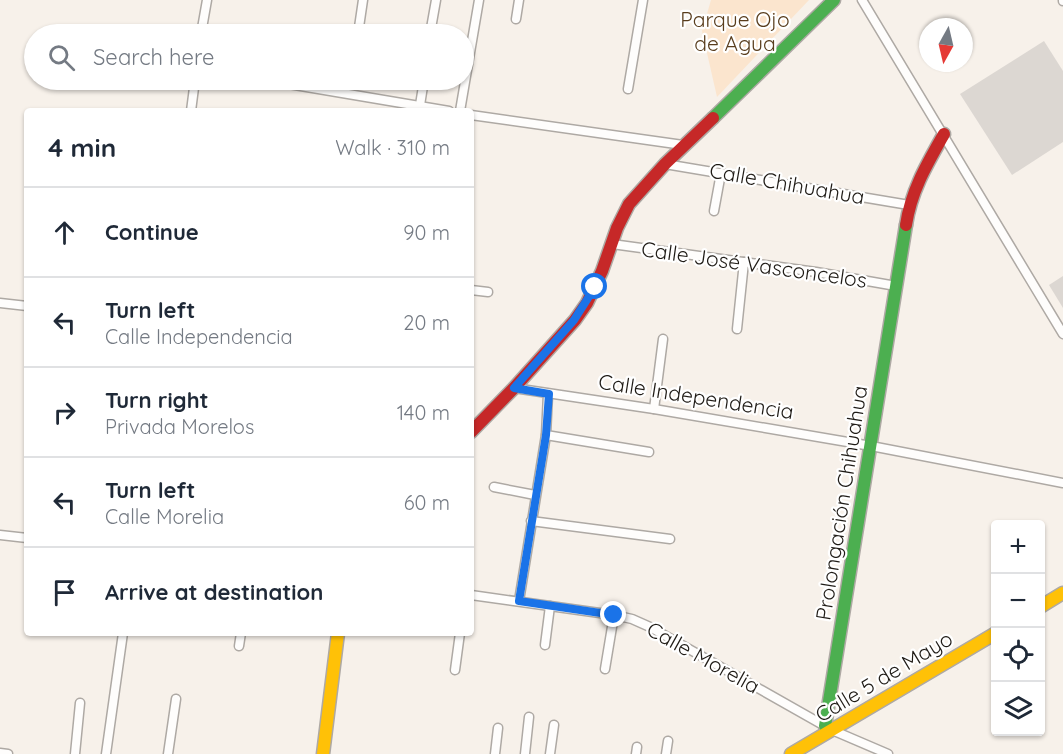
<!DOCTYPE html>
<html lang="en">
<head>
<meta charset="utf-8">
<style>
  :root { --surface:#fff; --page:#f2f2f3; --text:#1f2937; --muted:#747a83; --line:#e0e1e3 }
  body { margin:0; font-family:Quicksand,sans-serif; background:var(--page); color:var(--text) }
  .controls { position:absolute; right:18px; bottom:18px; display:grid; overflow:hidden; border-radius:6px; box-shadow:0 2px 4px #0004 }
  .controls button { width:54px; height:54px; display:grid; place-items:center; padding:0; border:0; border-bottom:2px solid var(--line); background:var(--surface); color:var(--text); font:30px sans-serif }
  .compass { position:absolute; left:919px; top:18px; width:54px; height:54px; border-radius:50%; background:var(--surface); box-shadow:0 2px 4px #0004; rotate:188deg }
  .stop { position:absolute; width:18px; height:18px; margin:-14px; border:4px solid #1a73e8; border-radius:50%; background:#fff }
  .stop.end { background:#1a73e8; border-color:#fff; box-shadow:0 2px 6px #0008 }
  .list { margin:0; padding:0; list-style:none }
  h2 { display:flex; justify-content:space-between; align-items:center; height:78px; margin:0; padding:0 24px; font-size:26px }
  h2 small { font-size:20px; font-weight:400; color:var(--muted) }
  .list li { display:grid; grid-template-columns:39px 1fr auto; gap:18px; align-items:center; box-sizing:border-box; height:90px; padding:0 24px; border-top:2px solid var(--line) }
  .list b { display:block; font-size:22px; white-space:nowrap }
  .list p { margin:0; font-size:20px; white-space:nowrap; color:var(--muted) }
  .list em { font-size:20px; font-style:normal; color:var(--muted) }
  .icon { flex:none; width:33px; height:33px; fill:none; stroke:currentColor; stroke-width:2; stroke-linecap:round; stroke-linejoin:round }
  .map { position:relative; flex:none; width:1063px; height:754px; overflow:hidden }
  .search { position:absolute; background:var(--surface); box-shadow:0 2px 4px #0004; left:24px; top:24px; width:450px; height:66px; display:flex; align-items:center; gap:15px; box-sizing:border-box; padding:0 21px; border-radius:33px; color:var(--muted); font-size:22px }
  .panel { position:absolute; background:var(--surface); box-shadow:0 2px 4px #0004; left:24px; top:108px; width:450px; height:528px; border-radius:6px }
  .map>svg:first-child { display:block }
</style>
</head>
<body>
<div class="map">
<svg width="1063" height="754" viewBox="0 0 1063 754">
  <rect width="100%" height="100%" fill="#f7f1ea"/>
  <!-- green -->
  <path fill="#fbe5ce" d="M711,0H809L717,97L702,31Z"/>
  <!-- building -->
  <g fill="#dcd7d2">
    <path d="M1044,41L1063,71V142L1012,175L960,94Z"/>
    <path d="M1063,276V308L1049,285Z"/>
  </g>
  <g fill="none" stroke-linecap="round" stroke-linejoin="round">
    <defs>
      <g id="street">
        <path d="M862,0L1063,334"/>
        <path d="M1063,0V1"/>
        <path d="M516,19L519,0"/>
        <path d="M201,34L207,0"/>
        <path d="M358,34L363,0"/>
        <path d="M430,34L436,0"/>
        <path d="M265,80L449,111"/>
        <path d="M628,89L643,0"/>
        <path d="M420,105L424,80"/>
        <path d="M191,111L195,80"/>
        <path d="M460,111L479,0"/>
        <path d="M471,115L683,145"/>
        <path d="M665,164L909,205"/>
        <path d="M714,211L721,173"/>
        <path d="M612,244L816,272L896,286"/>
        <path d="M471,290L488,292"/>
        <path d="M0,303L27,306"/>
        <path d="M737,329L744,262"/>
        <path d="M514,388L654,409L871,446L1063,483"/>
        <path d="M654,409L663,339"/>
        <path d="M546,435L649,452"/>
        <path d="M494,487L535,495"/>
        <path d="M531,521L670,539"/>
        <path d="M0,535L27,538"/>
        <path d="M471,595L614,615L632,619L650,627L832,730L888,754"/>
        <path d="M519,601L546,435L548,394"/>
        <path d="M545,645L550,606"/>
        <path d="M239,646L241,633"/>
        <path d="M605,669L614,615"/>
        <path d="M455,670L460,633"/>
        <path d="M0,753L8,754"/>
        <path d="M75,754L80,703"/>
        <path d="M106,754L123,633"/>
        <path d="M168,754L176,699"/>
        <path d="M495,754L498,728"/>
        <path d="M525,754L529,717"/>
        <path d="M550,754L554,725"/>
        <path d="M636,754L637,747"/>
        <path d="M666,754L668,741"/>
      </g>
      <g id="fast">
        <path d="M713,118L834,0"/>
        <path d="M825,726L906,225"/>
      </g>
      <g id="slow">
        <path d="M1040,607L1063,593"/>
        <path d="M323,754L338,633"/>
        <path d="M791,754L996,633"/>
      </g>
      <g id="jam">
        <path d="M906,225C911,191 927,164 944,134"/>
        <path d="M471,432L514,388L575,320L587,303L602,271L617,228L629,204L665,164L713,118"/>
      </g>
    </defs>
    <!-- street casing -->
    <use href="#street" stroke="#aea9a4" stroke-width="11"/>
    <!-- fast casing -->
    <use href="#fast" stroke="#aea9a4" stroke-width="15"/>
    <!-- slow casing -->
    <use href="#slow" stroke="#aea9a4" stroke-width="15"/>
    <!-- jam casing -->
    <use href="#jam" stroke="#aea9a4" stroke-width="15"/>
    <!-- street -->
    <use href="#street" stroke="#fefdfc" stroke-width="8"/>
    <!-- fast -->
    <use href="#fast" stroke="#4caf50" stroke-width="12"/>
    <!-- slow -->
    <use href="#slow" stroke="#ffc107" stroke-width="12"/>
    <!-- jam -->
    <use href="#jam" stroke="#c62828" stroke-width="12"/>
  </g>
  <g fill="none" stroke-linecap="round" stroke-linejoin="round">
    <!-- route -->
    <path stroke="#1a73e8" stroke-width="8" d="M595,287L574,320L514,388L549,394L546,435L519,601L614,615"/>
  </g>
  <g text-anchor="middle" stroke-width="4.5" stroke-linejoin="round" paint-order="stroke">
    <!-- park labels -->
    <g font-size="21" fill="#593d1d" stroke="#fff">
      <text x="735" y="27">Parque Ojo<tspan x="735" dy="24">de Agua</tspan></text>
    </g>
    <!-- street labels -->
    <g font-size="21" fill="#1f1b16" stroke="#fff">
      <text transform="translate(787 184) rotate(10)" y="7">Calle Chihuahua</text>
      <text transform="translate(754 265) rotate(8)" y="7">Calle José Vasconcelos</text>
      <text transform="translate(696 397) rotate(9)" y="7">Calle Independencia</text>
      <text transform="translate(842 503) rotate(-81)" y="7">Prolongación Chihuahua</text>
      <text transform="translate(703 658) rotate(29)" y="7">Calle Morelia</text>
      <text transform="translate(884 677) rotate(-31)" y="7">Calle 5 de Mayo</text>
    </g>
  </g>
</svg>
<div class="controls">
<button>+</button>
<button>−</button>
<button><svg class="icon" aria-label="locate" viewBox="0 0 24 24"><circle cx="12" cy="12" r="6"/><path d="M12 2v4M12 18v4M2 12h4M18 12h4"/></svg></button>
<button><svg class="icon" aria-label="layers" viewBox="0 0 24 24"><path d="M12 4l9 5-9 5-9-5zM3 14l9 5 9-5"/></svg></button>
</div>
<svg class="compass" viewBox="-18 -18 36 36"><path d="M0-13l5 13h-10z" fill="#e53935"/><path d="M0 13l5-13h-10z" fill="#747a83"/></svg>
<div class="stop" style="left:595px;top:287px"></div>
<div class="stop end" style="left:614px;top:615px"></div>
<div class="search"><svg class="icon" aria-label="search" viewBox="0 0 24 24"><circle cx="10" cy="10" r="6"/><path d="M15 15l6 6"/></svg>Search here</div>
<section class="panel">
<h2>4 min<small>Walk · 310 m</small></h2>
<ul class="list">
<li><svg class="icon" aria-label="ahead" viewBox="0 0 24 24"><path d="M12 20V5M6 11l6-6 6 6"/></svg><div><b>Continue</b></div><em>90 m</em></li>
<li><svg class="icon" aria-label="left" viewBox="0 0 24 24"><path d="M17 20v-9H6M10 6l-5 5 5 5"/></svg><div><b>Turn left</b><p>Calle Independencia</p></div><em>20 m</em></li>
<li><svg class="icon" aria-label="right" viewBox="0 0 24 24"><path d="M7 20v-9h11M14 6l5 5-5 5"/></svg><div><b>Turn right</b><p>Privada Morelos</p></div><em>140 m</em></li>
<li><svg class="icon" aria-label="left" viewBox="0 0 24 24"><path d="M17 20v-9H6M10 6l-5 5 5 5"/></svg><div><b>Turn left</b><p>Calle Morelia</p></div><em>60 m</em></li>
<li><svg class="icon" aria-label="arrive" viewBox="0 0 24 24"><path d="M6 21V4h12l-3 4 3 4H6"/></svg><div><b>Arrive at destination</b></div></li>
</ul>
</section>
</div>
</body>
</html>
